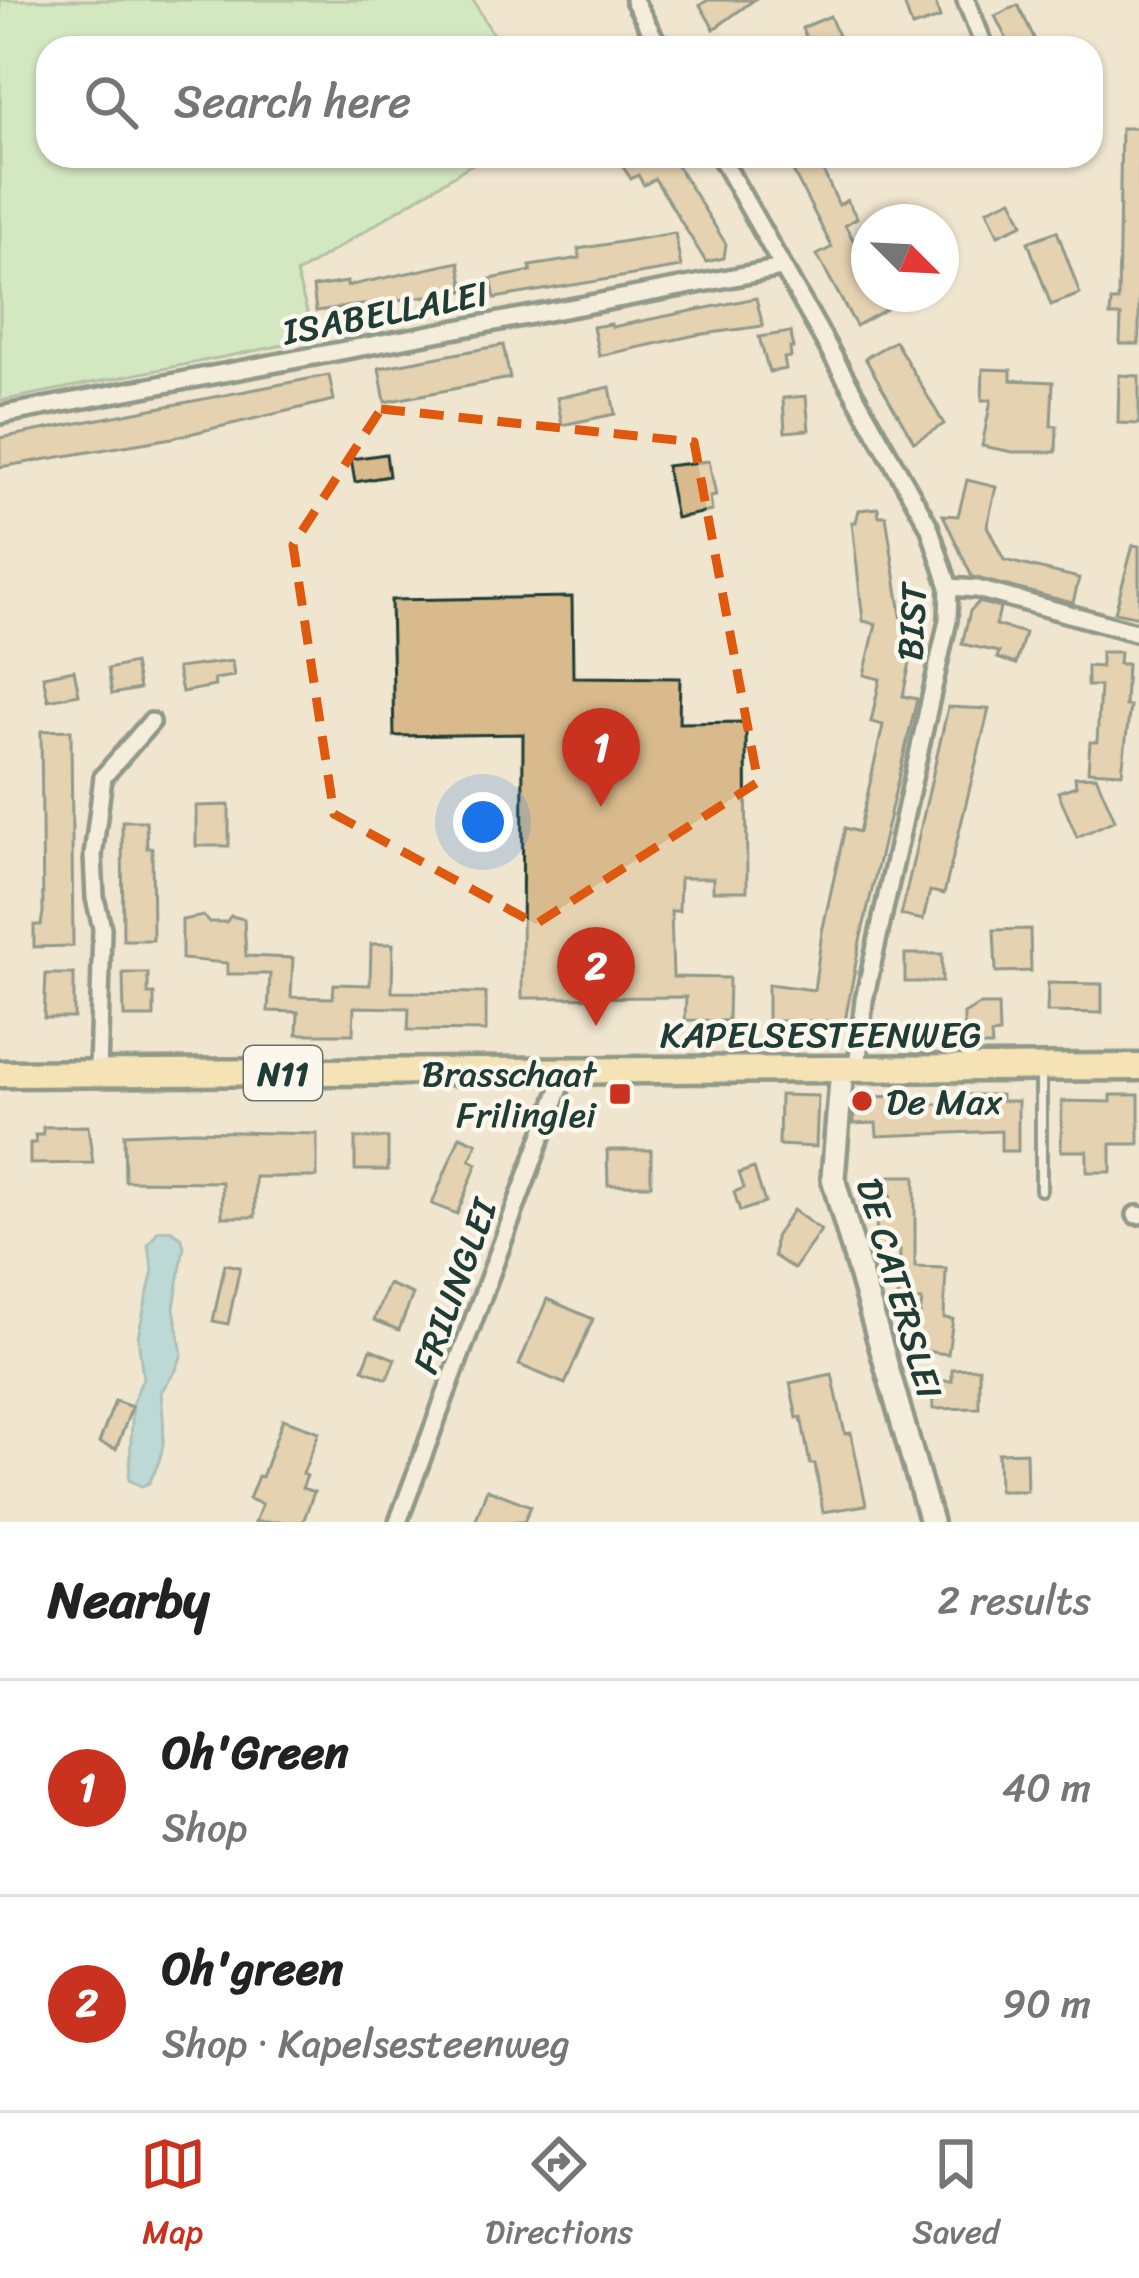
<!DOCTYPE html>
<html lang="en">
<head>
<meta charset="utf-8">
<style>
  :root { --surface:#fff; --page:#f6f6f6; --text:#222; --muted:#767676; --line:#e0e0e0; --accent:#c8321e }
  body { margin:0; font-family:Sriracha,sans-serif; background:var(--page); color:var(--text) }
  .compass { position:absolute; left:851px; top:204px; width:108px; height:108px; border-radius:50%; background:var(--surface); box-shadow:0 3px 9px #0004; rotate:114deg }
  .you { position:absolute; left:483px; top:822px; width:42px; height:42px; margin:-30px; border:9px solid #fff; border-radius:50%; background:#1a73e8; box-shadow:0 0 0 18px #1a73e833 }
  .badge { display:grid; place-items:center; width:78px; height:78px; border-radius:50%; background:var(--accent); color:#fff; font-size:39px; font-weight:700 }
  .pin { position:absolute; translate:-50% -99px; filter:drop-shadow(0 3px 6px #0008) }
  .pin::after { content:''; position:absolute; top:63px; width:42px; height:36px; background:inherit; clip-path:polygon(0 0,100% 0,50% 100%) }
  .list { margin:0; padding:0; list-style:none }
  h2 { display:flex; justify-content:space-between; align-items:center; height:156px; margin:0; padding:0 48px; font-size:51px }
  h2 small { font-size:39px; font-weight:400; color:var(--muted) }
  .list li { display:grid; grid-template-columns:78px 1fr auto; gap:36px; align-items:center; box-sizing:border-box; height:216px; padding:0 48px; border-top:3px solid var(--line) }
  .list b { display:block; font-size:45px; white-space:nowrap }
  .list p { margin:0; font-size:39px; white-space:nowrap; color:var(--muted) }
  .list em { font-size:39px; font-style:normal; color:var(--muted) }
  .icon { flex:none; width:66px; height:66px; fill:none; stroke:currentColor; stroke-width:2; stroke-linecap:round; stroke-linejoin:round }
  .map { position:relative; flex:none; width:1139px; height:1522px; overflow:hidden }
  .search { position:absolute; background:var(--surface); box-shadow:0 3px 9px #0004; left:36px; right:36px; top:36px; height:132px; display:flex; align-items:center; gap:30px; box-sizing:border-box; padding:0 42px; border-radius:36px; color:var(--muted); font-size:45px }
  .sheet { height:588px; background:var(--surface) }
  nav { display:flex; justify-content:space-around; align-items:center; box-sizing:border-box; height:168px; border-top:3px solid var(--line); background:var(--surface); font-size:33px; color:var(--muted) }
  nav a { display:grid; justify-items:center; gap:6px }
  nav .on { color:var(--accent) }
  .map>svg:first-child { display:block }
</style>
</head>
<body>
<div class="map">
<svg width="1139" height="1522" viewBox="0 0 1139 1522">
  <rect width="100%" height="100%" fill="#f0e5cf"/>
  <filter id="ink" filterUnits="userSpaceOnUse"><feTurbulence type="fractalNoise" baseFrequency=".00833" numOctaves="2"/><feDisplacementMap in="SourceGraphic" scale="24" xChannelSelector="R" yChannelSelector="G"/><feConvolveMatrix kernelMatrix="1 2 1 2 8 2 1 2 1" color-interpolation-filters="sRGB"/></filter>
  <g filter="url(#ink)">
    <!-- green -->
    <path fill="#afe8ad" stroke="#679270" stroke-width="3" d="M0,0H473L501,48H48V156H485L296,274L315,339L0,401Z"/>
    <!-- water -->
    <path fill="#7ecade" stroke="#58929a" stroke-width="3" d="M170,1230L181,1237L184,1246L174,1308L182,1354L176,1370L161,1392C164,1432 169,1446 149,1483L142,1486L129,1480L133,1402L143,1378L138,1336L153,1270L148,1245L158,1231Z"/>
    <!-- building -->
    <g fill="#d8ba8c" stroke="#1f3d34" stroke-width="3">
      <path d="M708,0H754L714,29L700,5Z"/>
      <path d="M903,0H935L940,18L912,27Z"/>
      <path d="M1018,5L1031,31L1038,48H1011L995,16Z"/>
      <path d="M830,16L843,48H811L802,28Z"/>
      <path d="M1121,128H1139V344H1120L1121,316H1110L1111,301H1118Z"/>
      <path d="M616,156H671L726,244L724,258L706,262L655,179L644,185L638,175L631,179Z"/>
      <path d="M785,156H816L839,205L847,200L857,218L845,225L869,268V294H883L890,307L856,326L817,255L832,247Z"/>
      <path d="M1012,199L1023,224L998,235L987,210Z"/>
      <path d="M1057,231L1080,294L1051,305L1028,242Z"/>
      <path d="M675,233L681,267L495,298L491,279L531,271L530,266L580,258L578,249Z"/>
      <path d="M459,262L464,291L316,311L313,287L347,282V286Z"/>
      <path d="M756,298L763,326L696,335L599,356L593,327L611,324L612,327Z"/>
      <path d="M791,332L793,348H790L791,357L784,358L786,369L769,372L759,337Z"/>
      <path d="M895,341L944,424L914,442L865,358Z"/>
      <path d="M503,345L510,378L385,402L379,368Z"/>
      <path d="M983,369L1011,370V380L1053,382L1051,426H1057L1056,452H1013L982,446L991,400H982Z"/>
      <path d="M329,375L334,400L172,438L0,467V438Z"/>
      <path d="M1119,375L1139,376V424L1118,423Z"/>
      <path d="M610,387L615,414L562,425L557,398Z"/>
      <path d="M806,396L809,430L785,432L783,398Z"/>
      <path d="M386,454L389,476L355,482L351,459Z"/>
      <path d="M709,461L716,496L710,497L712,511L676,518L666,466Z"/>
      <path d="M967,480L996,487L987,526L1004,560L1079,578L1073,603L972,577L943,515L958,516Z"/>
      <path d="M878,508L879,516H886L905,641L914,643L903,696L917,699L860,941L845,1021H768V984L814,990L822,932L845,828L859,832L883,725L871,722L880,679L864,675L876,624L863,621L852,522H856L859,510Z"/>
      <path d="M1133,545L1139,546V617L1115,612Z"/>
      <path d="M572,597L573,677L680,678L679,723L746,722L747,891H713V878H680L679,911H671L673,977L729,978L728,1021L685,1020L686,997L522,998L523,734L394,736L391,600Z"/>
      <path d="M979,602L1000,608L996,625L1025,633L1016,664L997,658L999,652L962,644L970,611Z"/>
      <path d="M1101,652H1120L1119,664H1127L1125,706H1130L1122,773L1088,771L1090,742H1097L1100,686H1087V666L1101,667Z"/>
      <path d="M232,661L234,676L214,679L215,686L182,692L177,668Z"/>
      <path d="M134,663L139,689L112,694L108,669Z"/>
      <path d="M74,670L79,694L48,700L43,676Z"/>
      <path d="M948,707L989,709L944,894L930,891L923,920L901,915Z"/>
      <path d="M71,730L73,946L34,947V925H41L43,912L41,731Z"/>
      <path d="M1096,776L1115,820L1077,837L1058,792L1076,786L1075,777Z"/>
      <path d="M229,805V846H196V806Z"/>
      <path d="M122,821H146L147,848H152L153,940H123Z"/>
      <path d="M203,916L209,922H226L231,916L244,919L246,956L293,958L291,997L333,998L334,984L370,985L371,944H393L392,992L486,993V1031L408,1030L409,1008L354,1007L353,1034H297L298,1012L268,1011L270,974H227V963L182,959V920Z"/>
      <path d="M1030,929L1031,971L996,972L994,930Z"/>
      <rect x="905" y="954" width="37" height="28"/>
      <path d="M123,973H148V994H154V1017H124Z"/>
      <path d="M46,974H74V1018H44Z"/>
      <path d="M1048,983L1102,984V1013L1047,1012Z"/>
      <path d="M979,1005H998L999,1034L991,1035L992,1046H971V1035H964V1014Z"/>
      <path d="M780,1095L818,1096L816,1147L779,1145Z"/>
      <path d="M961,1095H1001V1101H1018V1151H1001V1131L877,1136L876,1123L853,1124L855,1097L919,1096L921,1104H961Z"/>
      <path d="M1111,1095H1139V1144H1111V1172H1087V1151H1061L1062,1101L1111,1102Z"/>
      <path d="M88,1126L93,1163L30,1164V1143H36L35,1135H43V1127Z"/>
      <path d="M194,1131L317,1134V1177H255V1217H222V1182L125,1181L124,1134Z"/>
      <path d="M460,1136L477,1143L470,1160L477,1164L457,1214L432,1204Z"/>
      <rect x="355" y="1138" width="33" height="32"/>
      <path d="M607,1150H651V1185H608Z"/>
      <path d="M754,1168L765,1203L740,1211L734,1192L744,1188L739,1173Z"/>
      <path d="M890,1176H915V1267L946,1268L944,1318L953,1319L948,1354L915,1350L922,1301L898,1300L900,1250L875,1248L877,1217L891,1218Z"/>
      <path d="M793,1210L821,1230L794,1269L774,1256L775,1237Z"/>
      <path d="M225,1264L240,1267L228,1324L213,1321Z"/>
      <path d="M388,1284L413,1294L399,1330L374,1320Z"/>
      <path d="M547,1299L593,1319L565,1384L519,1365Z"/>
      <path d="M371,1349L395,1359L387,1379L363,1369Z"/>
      <path d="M979,1368V1408L933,1409L932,1381H952V1369Z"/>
      <path d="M832,1374L845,1434L851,1433L866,1505L823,1512L815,1464H810L801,1417L797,1418L790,1383Z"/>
      <path d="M115,1401L132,1407L116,1449L99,1443Z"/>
      <path d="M283,1419L319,1432L303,1474L307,1476L302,1488L314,1492L303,1522H255L262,1504L249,1499L258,1476L262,1477Z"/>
      <path d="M1026,1452L1027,1491H999L998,1453Z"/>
      <path d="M487,1489L531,1506L524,1522H475Z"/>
    </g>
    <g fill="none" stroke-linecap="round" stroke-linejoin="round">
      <defs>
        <path id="lane" d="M1041,1069V1190"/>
        <g id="street">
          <path d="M634,0L660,48"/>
          <path d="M966,0L985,48"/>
          <path d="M720,156L929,526L949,587L948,620L864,1000L857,1069"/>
          <path d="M0,415L782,268"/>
          <path d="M949,587L977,589L1139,633"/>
          <path d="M98,1073L102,928L95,898L93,856L103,777L151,722"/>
          <path d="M1136,1215H1139"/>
          <path d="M398,1522L566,1072"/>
        </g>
        <path id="secondary" d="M842,1069L833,1178L931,1522"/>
        <path id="primary" d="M0,1074L1139,1067"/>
      </defs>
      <!-- lane casing -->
      <use href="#lane" stroke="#1f3d34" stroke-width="16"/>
      <!-- street casing -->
      <use href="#street" stroke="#1f3d34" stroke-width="24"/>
      <!-- secondary casing -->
      <use href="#secondary" stroke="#1f3d34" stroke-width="30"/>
      <!-- primary casing -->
      <use href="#primary" stroke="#1f3d34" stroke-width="33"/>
      <!-- lane -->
      <use href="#lane" stroke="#fbf7ec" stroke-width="8"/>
      <!-- street -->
      <use href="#street" stroke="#fbf7ec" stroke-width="15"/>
      <!-- secondary -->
      <use href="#secondary" stroke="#fbf7ec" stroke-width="21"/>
      <!-- primary -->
      <use href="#primary" stroke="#fadf96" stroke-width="24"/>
    </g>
  </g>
  <!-- marked area -->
  <path d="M0 0H1139V1522H0ZM381,409L694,442L758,782L536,924L334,814L293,545Z" fill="#f0e5cf" fill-opacity=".55" fill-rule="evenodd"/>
  <path fill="none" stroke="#de580e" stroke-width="9" stroke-dasharray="24 15" stroke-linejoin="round" d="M381,409L694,442L758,782L536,924L334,814L293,545Z"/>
  <!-- markers -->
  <g fill="#c8321e" stroke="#fbf7ec" stroke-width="4.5">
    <rect x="608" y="1082" width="24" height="24" rx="6"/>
    <circle cx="862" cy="1101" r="12"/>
  </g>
  <g text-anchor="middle" stroke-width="9" stroke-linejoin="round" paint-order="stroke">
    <!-- shield labels -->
    <rect fill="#fbf7ec" stroke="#61756b" stroke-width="3" x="244" y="1046" width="78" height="54" rx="9"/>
    <g font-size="33" font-weight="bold" fill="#1f3d34">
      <text x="283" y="1085">N11</text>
    </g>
    <!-- street labels -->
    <g font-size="36" fill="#1f3d34" stroke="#fbf7ec">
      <text transform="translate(385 312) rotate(-11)" y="13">ISABELLALEI</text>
      <text transform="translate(911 622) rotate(-87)" y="13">BIST</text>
      <text x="821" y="1047">KAPELSESTEENWEG</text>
      <text transform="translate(454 1286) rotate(-70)" y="13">FRILINGLEI</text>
      <text transform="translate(900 1288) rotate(74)" y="13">DE CATERSLEI</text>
    </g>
    <!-- poi labels -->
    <g font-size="36" fill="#1f3d34" stroke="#fbf7ec" text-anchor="end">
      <text x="596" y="1086">Brasschaat<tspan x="596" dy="41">Frilinglei</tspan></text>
      <text x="886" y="1114" text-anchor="start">De Max</text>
    </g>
  </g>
</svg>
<svg class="compass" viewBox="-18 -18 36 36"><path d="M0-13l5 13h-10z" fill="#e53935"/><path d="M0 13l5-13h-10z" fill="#767676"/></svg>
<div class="you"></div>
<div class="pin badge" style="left:601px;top:807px">1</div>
<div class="pin badge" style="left:596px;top:1026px">2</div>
<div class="search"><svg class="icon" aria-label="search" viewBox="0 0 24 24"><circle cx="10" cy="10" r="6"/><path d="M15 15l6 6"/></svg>Search here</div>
</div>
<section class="sheet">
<h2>Nearby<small>2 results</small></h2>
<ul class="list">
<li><span class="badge">1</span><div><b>Oh'Green</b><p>Shop</p></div><em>40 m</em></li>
<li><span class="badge">2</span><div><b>Oh'green</b><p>Shop · Kapelsesteenweg</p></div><em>90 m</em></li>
</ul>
</section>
<nav>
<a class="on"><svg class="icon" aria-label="map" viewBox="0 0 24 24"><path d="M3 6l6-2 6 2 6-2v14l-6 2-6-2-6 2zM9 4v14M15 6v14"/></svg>Map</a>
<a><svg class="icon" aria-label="directions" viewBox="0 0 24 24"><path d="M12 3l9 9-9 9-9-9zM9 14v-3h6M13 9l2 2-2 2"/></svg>Directions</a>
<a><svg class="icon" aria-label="saved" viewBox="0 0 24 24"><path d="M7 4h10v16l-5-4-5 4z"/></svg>Saved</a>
</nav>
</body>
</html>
